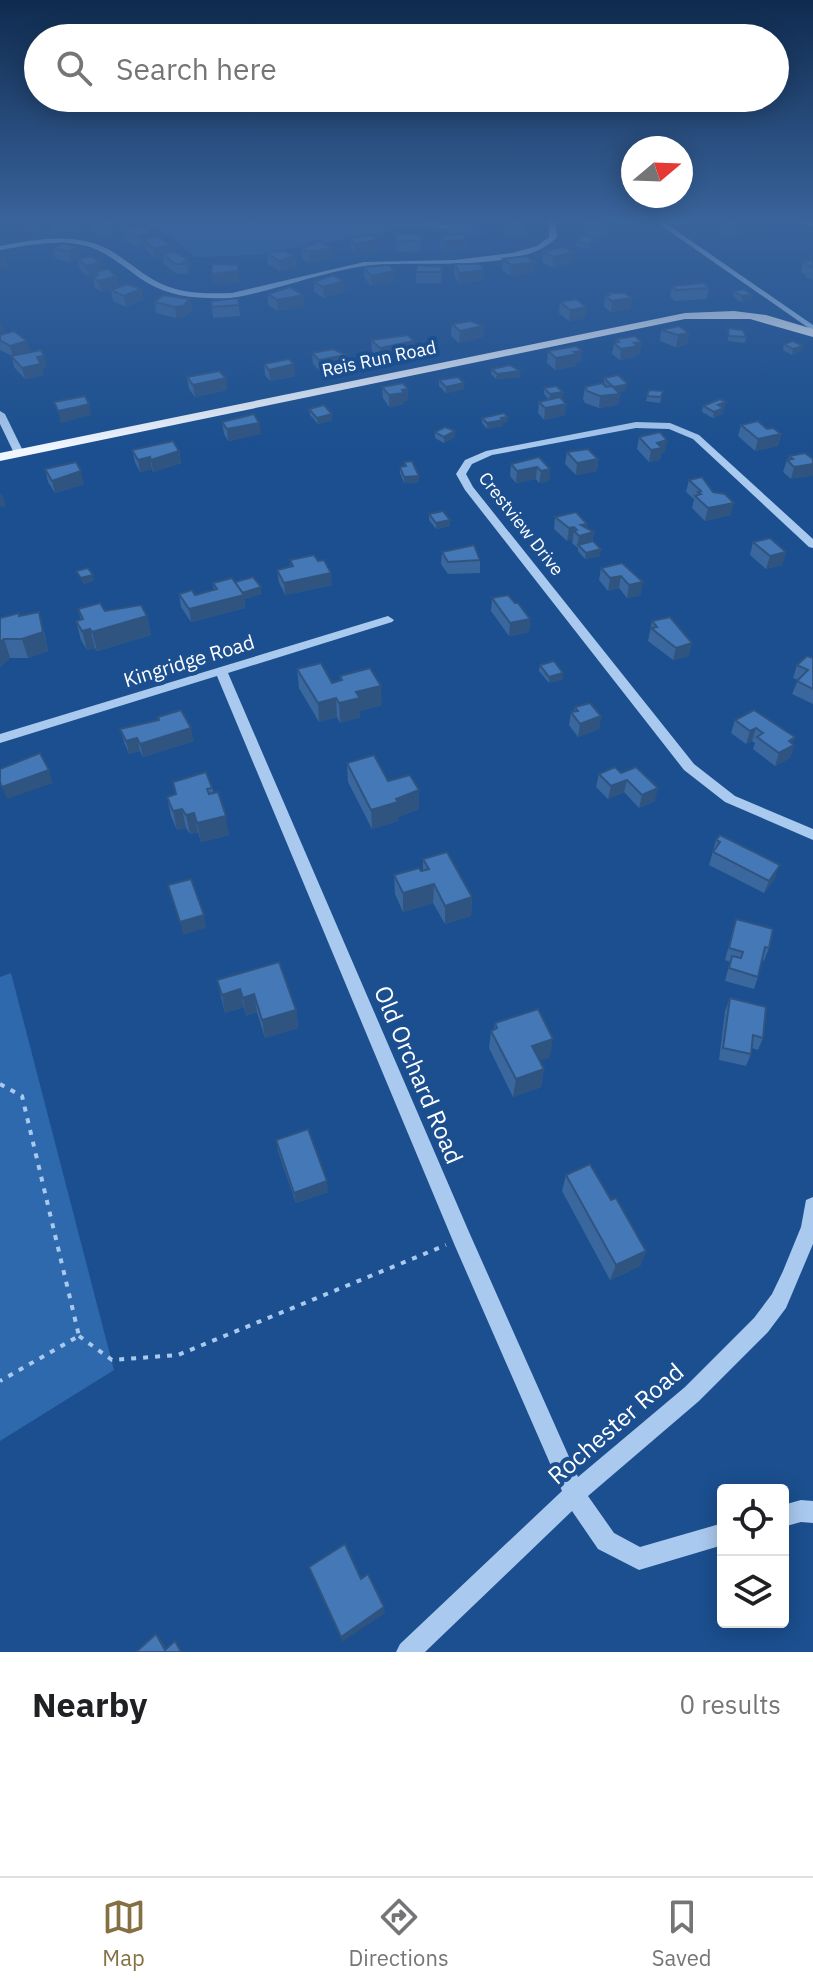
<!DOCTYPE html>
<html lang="en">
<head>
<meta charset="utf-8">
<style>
  :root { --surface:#fff; --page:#f2f2f2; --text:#202124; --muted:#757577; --line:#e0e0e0; --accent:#847042 }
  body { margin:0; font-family:"IBM Plex Sans",sans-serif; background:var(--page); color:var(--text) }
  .controls { position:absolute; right:24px; bottom:24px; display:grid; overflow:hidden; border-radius:8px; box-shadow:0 4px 20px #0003 }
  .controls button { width:72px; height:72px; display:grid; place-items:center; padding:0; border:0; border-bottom:2px solid var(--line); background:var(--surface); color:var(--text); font:40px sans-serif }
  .compass { position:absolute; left:621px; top:136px; width:72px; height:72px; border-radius:50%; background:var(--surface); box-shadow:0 4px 20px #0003; rotate:71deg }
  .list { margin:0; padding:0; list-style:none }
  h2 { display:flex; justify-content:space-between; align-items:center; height:104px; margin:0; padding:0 32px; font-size:34px }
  h2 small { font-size:26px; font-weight:400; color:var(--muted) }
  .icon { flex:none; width:44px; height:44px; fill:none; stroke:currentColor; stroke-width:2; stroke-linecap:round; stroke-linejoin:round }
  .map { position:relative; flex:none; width:813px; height:1652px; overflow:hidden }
  .search { position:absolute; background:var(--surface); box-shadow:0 4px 20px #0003; left:24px; right:24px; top:24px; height:88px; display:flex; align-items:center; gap:20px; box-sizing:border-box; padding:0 28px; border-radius:44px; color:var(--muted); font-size:30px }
  .sheet { height:224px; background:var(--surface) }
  nav { display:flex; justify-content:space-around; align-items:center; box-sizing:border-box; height:112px; border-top:2px solid var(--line); background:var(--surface); font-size:22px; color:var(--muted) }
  nav a { display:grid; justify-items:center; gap:4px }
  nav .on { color:var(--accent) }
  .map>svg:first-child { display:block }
</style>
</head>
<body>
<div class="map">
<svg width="813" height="1652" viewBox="0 0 813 1652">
  <rect width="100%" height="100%" fill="#1b4f8f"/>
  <!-- green -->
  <g fill="#2e69ad">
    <path d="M127,218H467L483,232L476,236L407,228L257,255L195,257L170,236Z"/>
    <path d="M11,973L114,1370L0,1441V977Z"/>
  </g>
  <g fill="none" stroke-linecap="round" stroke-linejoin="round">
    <!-- stream -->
    <path stroke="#9cc4f0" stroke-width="3" d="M423,218L434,225L448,227"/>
    <!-- path -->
    <g stroke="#a9c9ee" stroke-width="4" stroke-dasharray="5 7" stroke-linecap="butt">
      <path d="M0,1084L22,1096L79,1336L0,1381"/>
      <path d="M79,1336L112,1360L178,1355L446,1245"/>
    </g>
    <!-- minor -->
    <g fill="#a9c9ee" fill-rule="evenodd">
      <path d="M543,218H550L556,226L557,237C522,275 413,259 364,266C319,273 277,290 232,298C202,299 172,298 146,282C127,270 110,253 87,246C59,239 28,245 0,250V246C30,240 63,234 93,243C116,250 132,267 152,279C177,294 204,294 232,293L364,262L455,260L512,253L537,246L549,237V226Z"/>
      <path d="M683,218H697L668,225L813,325V331L659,224Z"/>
      <path d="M788,218L813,222V226L789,219Z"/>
      <path d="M0,411L5,414L24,453L22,455L14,453L0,424Z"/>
      <path d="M636,422L670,423L699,435L813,539V548L809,547L693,439L669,429L636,428L492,455L472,464L466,474L473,487L694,764L735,796L813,829V840L725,802L684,770L465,490L456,474L465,460L486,451Z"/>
      <path d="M388,616L394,620L392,622L228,673L469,1232L578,1477L685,1387L754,1318L772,1294L783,1271L801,1227L806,1200L813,1197V1244L786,1308L768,1332L699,1401L588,1496L614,1533L640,1547L723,1523V1545L639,1570L598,1549L572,1511L425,1652H396L400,1644L562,1491L455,1246L217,676L0,743V734Z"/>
      <path d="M801,1500L813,1501V1523L801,1522L783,1527V1505Z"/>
    </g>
    <!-- major -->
    <path fill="#f0f6ff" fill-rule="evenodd" d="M734,311L766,315L813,329V337L750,319H685L0,461V453L685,313Z"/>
  </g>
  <!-- wall -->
  <g fill="#3a679d">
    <path d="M54,218H82L84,225L80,230L54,231L52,221Z"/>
    <path d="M97,218L118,230L110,235L92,232L90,222Z"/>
    <path d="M500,218L523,219V229L520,237L504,236L505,226L507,220H503Z"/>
    <path d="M576,218L600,219L602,227L601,238L595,237V243L588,249L575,247L576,242L586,236L584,229L585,219L577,220Z"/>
    <path d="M720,219L741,230L740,234L729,236L718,229Z"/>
    <path d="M123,230L149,231L153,237L172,252L188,260L190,271L187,272L188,274H177L164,264L163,257L155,259L146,249L145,245L139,247L125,240Z"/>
    <path d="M396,233L421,235V251L396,252Z"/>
    <path d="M440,235L467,239L466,249L443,252L440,245Z"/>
    <path d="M351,238L377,240L378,250L355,254L351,248Z"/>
    <path d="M311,243L332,258L309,263L302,258L301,248L311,245Z"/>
    <path d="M78,247L80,258L70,262L55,258L53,248Z"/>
    <path d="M543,252L572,262L553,268L542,262Z"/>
    <path d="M267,253L295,256L296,267L280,271L268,264Z"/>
    <path d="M78,259L101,271L118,287L101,291L95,288L93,277L95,276V274L88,276L80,270Z"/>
    <path d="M503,259L533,272L510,276L502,270Z"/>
    <path d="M813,260V280L805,277L806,275L801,273L803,262Z"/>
    <path d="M455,264L484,270L483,280L459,284L454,275Z"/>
    <path d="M364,267L394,271V282L371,286L364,277Z"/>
    <path d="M442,267L441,283H416V272Z"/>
    <path d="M314,282L345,291L324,298L314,292Z"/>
    <path d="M672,286L709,288L707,299L674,301L670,296Z"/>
    <path d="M141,289L143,300L126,307L113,301L111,290Z"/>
    <path d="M734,291L752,295L751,300L741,302L733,296Z"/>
    <path d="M608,293L632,298L630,309L611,312L604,307L605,296H608Z"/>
    <path d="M268,294L303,295L304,306L278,311L268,305Z"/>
    <path d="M238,298L240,316L213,318L211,301Z"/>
    <path d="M190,299L192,310L184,317L176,318L156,313L155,302Z"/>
    <path d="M560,302L586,307L585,318L569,321L559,313Z"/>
    <path d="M452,324L483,337L459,343L451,336Z"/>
    <path d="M728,328L746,337L745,343L728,341Z"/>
    <path d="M661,330L689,333L687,344L676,347L660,341Z"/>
    <path d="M0,335L27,341L30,352L47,367L42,368L44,375L25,379L14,367L12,356L0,350Z"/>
    <path d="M616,339L640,353L637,354L636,357L620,360L612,354L614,343L616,342Z"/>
    <path d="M371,340L414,352L380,359L372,351Z"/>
    <path d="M784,344L801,351L792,355L783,350Z"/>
    <path d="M548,351H582L580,362L576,363V366L555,370L547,363Z"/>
    <path d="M312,353L346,355V366L320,371L313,364Z"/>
    <path d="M264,364L295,376L270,381L265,375Z"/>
    <path d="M492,369L520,377L496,379L491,374Z"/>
    <path d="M187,377L227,390L195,397L189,389Z"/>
    <path d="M604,378L626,389L624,391L618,392L620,394L618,405L599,408L585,403L583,399L585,387H607L604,383Z"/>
    <path d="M439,380L464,383V389L446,393L439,386Z"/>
    <path d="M382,387L408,400L404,401V404L389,407L383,398Z"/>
    <path d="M544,388L563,392L562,398H560L565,415L544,420L538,413L539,402L549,400L544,394Z"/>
    <path d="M649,390L663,391L660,403L646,401Z"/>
    <path d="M703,406L725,408H724L722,414L713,418L702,412Z"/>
    <path d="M309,409L332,420L318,424L310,415Z"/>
    <path d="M482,418L507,423H503V426L487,429L482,423Z"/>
    <path d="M222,422L261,434L228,441L224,434Z"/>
    <path d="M741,425L781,434L778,446L755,451L738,436Z"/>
    <path d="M435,432L455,437L444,443L435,438Z"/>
    <path d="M639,437L665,452L661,453L660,460L649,462L637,449Z"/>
    <path d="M132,450L179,451L181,463L153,472L152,469L140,472L135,462Z"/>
    <path d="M567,452L598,459L597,471L576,475L565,464Z"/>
    <path d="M789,456L813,459L791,479L783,472L787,460H788Z"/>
    <path d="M404,462L419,482L404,483L400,473V467H404Z"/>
    <path d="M511,464L550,469L549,481L539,483L536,479L516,483L510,476Z"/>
    <path d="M45,469L84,484L55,493L48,482Z"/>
    <path d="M689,480L731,515L705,521L692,508L694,499L686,492Z"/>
    <path d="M429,514L450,520V526L436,529L429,520Z"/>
    <path d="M555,517L587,528L594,532L592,542L600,556L585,559L578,551V548L572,543L573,539L567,541L554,529Z"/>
    <path d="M753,542L786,552L782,565L766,569L750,555Z"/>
    <path d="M442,552L480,560V573L448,574L441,564Z"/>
    <path d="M290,560L332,585L285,595L279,582L277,570L291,567Z"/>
    <path d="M622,563L641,595L627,598L619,588L608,591L599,580L601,568Z"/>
    <path d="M235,582L261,587V594L244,599L245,608L191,622L181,607L179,594L195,595L214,590L213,583Z"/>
    <path d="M492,598L515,603L530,619L529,632L509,636L491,611Z"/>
    <path d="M78,609L147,616L151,635L97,651L95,648L87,650L81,640L76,621L81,620Z"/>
    <path d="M20,616L44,631L48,651L28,658H10L0,667V618Z"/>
    <path d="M652,621L689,656L673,660L648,641Z"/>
    <path d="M813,658V704L792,694L798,680L793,678L797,665Z"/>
    <path d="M540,665L563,679L549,683L539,671Z"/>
    <path d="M297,669L332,683L340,681V676L382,705L360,711V717L340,723L337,717L319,722L299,688Z"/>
    <path d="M575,707L601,716L599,729L578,737L569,725L571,712H574Z"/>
    <path d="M735,720L793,744L794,745L790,758L775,766L753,749L755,743L752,741L746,744L731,733Z"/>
    <path d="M120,729L194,741L143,757L140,751L129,754L124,742Z"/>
    <path d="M347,763L388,781L419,809L398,817V821L372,829L348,782Z"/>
    <path d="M621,773L655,801L639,808L624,792L608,799L596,787L599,774Z"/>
    <path d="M212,788L229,835L201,842L198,832L190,834L186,828L177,830L171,816L167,797Z"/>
    <path d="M716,840L775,878L764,893L709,865Z"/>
    <path d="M423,859L472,897L471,916L445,924L433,903L403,912L395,894L394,875L423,871Z"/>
    <path d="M736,919L769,948L764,961L762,960L758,977L754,989L725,981L730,962L725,960Z"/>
    <path d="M217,980L296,1010L298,1028L265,1038L257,1012L246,1016L244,1007L225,1013Z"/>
    <path d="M730,998L763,1038L758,1050L752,1048L751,1054L746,1066L719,1060L725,1011Z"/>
    <path d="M495,1023L550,1057L540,1060L544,1069L541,1087L513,1097L489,1048L491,1031L494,1030Z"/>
    <path d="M276,1140L328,1192L296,1203L278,1151Z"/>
    <path d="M566,1175L611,1200L646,1251L640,1266L610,1280L562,1191Z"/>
  </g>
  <!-- shaded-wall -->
  <g fill="#305480">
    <path d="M80,218H82L84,225L80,230L78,220Z"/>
    <path d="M42,219L44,229L20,234L17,224Z"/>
    <path d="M116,219L118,230L110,235L108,224Z"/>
    <path d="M743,220L740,234L729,236L731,226L738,221Z"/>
    <path d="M149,228V233L152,232L154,243L144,239L145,245L139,247L138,237L145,229Z"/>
    <path d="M595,238V243L588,249V244Z"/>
    <path d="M467,239L466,249L443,252L444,242Z"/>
    <path d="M377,240L378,250L355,254L354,244Z"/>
    <path d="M171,245L172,255L163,254V257L155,259L154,249Z"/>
    <path d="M78,247L80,258L70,262L68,252Z"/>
    <path d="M332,248V258L309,263V252Z"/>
    <path d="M574,252L572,262L553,268L554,257Z"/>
    <path d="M295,256L296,267L280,271L279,261Z"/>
    <path d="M0,257H5L8,267L0,268Z"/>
    <path d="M188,260L190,271L187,272L186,264L183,262Z"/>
    <path d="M100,262L102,273L95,272V274L88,276L86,266Z"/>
    <path d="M534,262L533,272L510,276L511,265Z"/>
    <path d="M484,270L483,280L459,284V273Z"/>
    <path d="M238,271L240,282L214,284L212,274Z"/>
    <path d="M394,271V282L371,286V276Z"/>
    <path d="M116,276L118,287L101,291L98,281Z"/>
    <path d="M344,281L345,291L324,298L323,287Z"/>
    <path d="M141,289L143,300L126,307L124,296Z"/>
    <path d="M303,295L304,306L278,311L277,300Z"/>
    <path d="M752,295L751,300L741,302L742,296Z"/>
    <path d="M632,298L630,309L611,312L612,301Z"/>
    <path d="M190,299L192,310L184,317L176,318L175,307Z"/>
    <path d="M586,307L585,318L569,321L570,310Z"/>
    <path d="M0,320L4,331L0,333Z"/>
    <path d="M483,326V337L459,343L460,331Z"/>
    <path d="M689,333L687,344L676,347L678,335Z"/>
    <path d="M27,341L30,352L13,357L10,346Z"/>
    <path d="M414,341V352L380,359V348Z"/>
    <path d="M642,342L640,353L637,354L636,357L620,360L621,349L634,343Z"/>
    <path d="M803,346L801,351L792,355L793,349Z"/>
    <path d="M582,351L580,362L576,363V366L555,370L556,358Z"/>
    <path d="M346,355V366L320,371L319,360Z"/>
    <path d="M44,356L47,367L42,368L44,375L25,379L22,368L37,357Z"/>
    <path d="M294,364L295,376L270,381L269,370Z"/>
    <path d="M520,371V377L496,379L497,374Z"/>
    <path d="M226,378L227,390L195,397L193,385Z"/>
    <path d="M464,383V389L446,393V387Z"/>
    <path d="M627,383L626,389L624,391L612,393L613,387Z"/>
    <path d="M408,389V400L404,401V404L389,407V395Z"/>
    <path d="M563,392L562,398L549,400L550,394Z"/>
    <path d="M620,394L618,405L599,408L600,396Z"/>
    <path d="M726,402L722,414L713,418L714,412L718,405Z"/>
    <path d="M89,404L91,415L61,423L58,411Z"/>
    <path d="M566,404L565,415L544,420L545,408Z"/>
    <path d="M332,414V420L318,424L317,418Z"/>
    <path d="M508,417L507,423H503V426L487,429V423Z"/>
    <path d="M259,423L261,434L228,441L227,429Z"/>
    <path d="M455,431V437L444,443V437Z"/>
    <path d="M781,434L778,446L755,451L758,439Z"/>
    <path d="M667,440L665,452L661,453L660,460L649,462L651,450L657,443Z"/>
    <path d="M179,451L181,463L153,472L151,460Z"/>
    <path d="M150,457L152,469L140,472L138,460Z"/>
    <path d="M598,459L597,471L576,475L577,463Z"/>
    <path d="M813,464V476L791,479L794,467Z"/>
    <path d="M537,467L536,479L516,483L517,471Z"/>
    <path d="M550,469L549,481L539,483L541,471Z"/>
    <path d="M81,471L84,484L55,493L52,481Z"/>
    <path d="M419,476V482L404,483V477Z"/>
    <path d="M0,494H2L6,506L0,507Z"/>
    <path d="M734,503L731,515L705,521L708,508Z"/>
    <path d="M450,520V526L436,529V523Z"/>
    <path d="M587,524L586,534L594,532L592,545H578L577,548L581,525Z"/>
    <path d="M574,527L573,539L567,541L569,528Z"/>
    <path d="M601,549L600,556L585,559L586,553Z"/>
    <path d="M786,552L782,565L766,569L770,556Z"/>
    <path d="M331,573L332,585L285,595L284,583Z"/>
    <path d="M93,575L94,581L83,585L81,578Z"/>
    <path d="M621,576L619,588L608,591L610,578Z"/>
    <path d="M643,582L641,595L627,598L629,585Z"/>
    <path d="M261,587V594L244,599L245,608L191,622L189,609Z"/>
    <path d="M39,612L48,651L28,658L22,639Z"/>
    <path d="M147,616L151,635L97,651L92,632Z"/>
    <path d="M530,619L529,632L509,636L510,623Z"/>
    <path d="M90,629L95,648L87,650L82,631Z"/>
    <path d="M4,639L10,658L0,667V642Z"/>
    <path d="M692,643L689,656L673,660L676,648Z"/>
    <path d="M563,673V679L549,683V677Z"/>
    <path d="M381,686L382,705L360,711V717L340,723L339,703L356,692Z"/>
    <path d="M336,698L337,717L319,722L318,703Z"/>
    <path d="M601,716L599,729L578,737L580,724Z"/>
    <path d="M191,728L194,741L143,757L140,744Z"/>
    <path d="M756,728L752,741L746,744L750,731Z"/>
    <path d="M795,737L792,746L794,745L790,758L775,766L779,753L789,741Z"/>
    <path d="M137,738L140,751L129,754L126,741Z"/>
    <path d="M49,770L53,783L7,799L2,787Z"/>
    <path d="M627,780L624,792L608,799L611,786Z"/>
    <path d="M658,788L655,801L639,808L642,795Z"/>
    <path d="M419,790V809L398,817V821L372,829L371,810L396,799Z"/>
    <path d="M182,809L186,828L177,830L173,811Z"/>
    <path d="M194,813L198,832L190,834L186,815Z"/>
    <path d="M226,816L229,835L201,842L197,823Z"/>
    <path d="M780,865L775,878L764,893L769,881Z"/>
    <path d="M434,884L433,903L403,912V893Z"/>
    <path d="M472,897L471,916L445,924V906Z"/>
    <path d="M204,915L206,928L183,935L180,922Z"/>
    <path d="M240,989L244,1007L225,1013L222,995Z"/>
    <path d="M254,994L257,1012L246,1016L243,998Z"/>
    <path d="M296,1010L298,1028L265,1038L262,1020Z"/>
    <path d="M553,1039L550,1057L529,1064L532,1046Z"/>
    <path d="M544,1069L541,1087L513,1097L516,1079Z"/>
    <path d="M327,1181L328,1192L296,1203L294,1193Z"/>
    <path d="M646,1251L640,1266L610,1280L616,1265Z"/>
    <path d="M384,1607L385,1613L342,1642L341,1637Z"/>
    <path d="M156,1634L161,1639L168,1652L165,1650Z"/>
  </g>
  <!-- building -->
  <g fill="#4478b7" stroke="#305480" stroke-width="2">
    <path d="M16,218H41L42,219L17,224Z"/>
    <path d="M54,218H80L78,220L52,221Z"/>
    <path d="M97,218H108L116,219L108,224L90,222Z"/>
    <path d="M508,218L523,219L521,227L505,226Z"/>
    <path d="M585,218L600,219L602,227H587Z"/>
    <path d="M726,218H740L743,220L738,221L742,224L731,226L720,219Z"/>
    <path d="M142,225L149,228L145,229L152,232L138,237L123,230Z"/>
    <path d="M396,233L421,235V240L396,242Z"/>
    <path d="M463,233L467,239L444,242L440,235Z"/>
    <path d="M373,235L377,240L354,244L351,238Z"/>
    <path d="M582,235L595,238L588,244L576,242Z"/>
    <path d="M156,236L171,245L154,249L144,239Z"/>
    <path d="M319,241L332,248L309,252L301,248L313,244L311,243Z"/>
    <path d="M63,243L78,247L68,252L53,248Z"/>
    <path d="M563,247L574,252L554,257L543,252Z"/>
    <path d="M174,251L188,260L183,262L186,264H175L163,254Z"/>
    <path d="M275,251H285L295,256L279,261L267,253Z"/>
    <path d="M91,256L100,262L86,266L78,259Z"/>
    <path d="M526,256L534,262L511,265L503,259Z"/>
    <path d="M813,260V268L808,266H811L803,262Z"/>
    <path d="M212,264L238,265V271L212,274Z"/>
    <path d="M455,264H480L484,270L459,273Z"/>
    <path d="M389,265L394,271L371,276L364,267Z"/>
    <path d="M417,265L442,267L441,272H416Z"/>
    <path d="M108,269L116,276L98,281L93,277L98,275L95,272Z"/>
    <path d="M333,275L344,281L323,287L314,282Z"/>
    <path d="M704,283L709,288L676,290L672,286Z"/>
    <path d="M127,284L141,289L124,296L111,290Z"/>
    <path d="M290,287L303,295L277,300L268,294Z"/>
    <path d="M744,289L752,295L742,296L734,291Z"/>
    <path d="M608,293H625L632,298L612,301L605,296L610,295Z"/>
    <path d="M163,295L190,299L183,306L175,307L155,302Z"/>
    <path d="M238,298L239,305L212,307L211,301Z"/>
    <path d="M576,299L586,307L570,310L560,302Z"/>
    <path d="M471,321L483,326L460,331L452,324Z"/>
    <path d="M679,326L689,333L678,335L661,330Z"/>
    <path d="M728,328L743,330L746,337L729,336Z"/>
    <path d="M14,331L27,341L10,346L0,340V335Z"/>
    <path d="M408,335L414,341L380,348L371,340Z"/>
    <path d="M635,336L642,342L634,343L638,346L621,349L614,343L619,342L616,339Z"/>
    <path d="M793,341L803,346L793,349L784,344Z"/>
    <path d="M576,346L582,351L574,352L577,354L556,358L548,351Z"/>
    <path d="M333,349L346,355L319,360L312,353Z"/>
    <path d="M41,350L44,356L37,357L41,364L22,368L11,356Z"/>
    <path d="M289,359L294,364L269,370L264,364Z"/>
    <path d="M510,365L520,371L497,374L492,369Z"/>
    <path d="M219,371L226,378L193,385L187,377Z"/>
    <path d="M618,375L627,383L625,385L613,387L604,378Z"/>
    <path d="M458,377L464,383L446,387L439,380Z"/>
    <path d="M403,383L408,389L402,390L404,393L389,395L382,387Z"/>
    <path d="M602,383L606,387L612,386L620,394L600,396L587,391L585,387Z"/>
    <path d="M556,386L563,392L550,394L544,388Z"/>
    <path d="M649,390L663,391L661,397L647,396Z"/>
    <path d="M85,396L89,404L77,407L58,411L54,402Z"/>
    <path d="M560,397L566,404L545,408L539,402Z"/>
    <path d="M720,399L726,402L718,405L724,408L714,412L703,406Z"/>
    <path d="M324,405L332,414L317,418L309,409Z"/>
    <path d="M504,413L508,417L501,418L503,420L487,423L482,418Z"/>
    <path d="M254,414L259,423L227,429L222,422Z"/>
    <path d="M758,421L767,429L773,428L781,434L758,439L741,425Z"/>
    <path d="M445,427L455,431L444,437L435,432Z"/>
    <path d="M660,432L667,440L657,443L662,448L651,450L639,437Z"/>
    <path d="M173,441L179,451L151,460L150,457L138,460L132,450Z"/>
    <path d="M588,449L598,459L577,463L567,452Z"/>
    <path d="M805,453L813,459V464L794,467L787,460L793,459L789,456Z"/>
    <path d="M539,457L550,469L541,471L537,467L517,471L511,464Z"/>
    <path d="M412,461L419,476L404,477L400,467L406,466L404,462Z"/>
    <path d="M76,462L81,471L52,481L45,469Z"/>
    <path d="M702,477L713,492L725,494L734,503L708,508L695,496L701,494L698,492L701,491L689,480Z"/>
    <path d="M443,511L450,520L436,523L429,514Z"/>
    <path d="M576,512L587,524L581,525L594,532L579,536L574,531L577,530L574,527L569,528L555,517Z"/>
    <path d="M770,538L786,552L770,556L753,542Z"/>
    <path d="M593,541L601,549L586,553L578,545Z"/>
    <path d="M474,545L480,560L448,562L442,552Z"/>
    <path d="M314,555L318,561L324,560L331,573L284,583L277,570L293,566L290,560Z"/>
    <path d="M622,563L643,582L629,585L621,576L610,578L601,568Z"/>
    <path d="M88,568L93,575L81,578L76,571Z"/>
    <path d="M253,577L261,587L242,593L235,582Z"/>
    <path d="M232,578L244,595L189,609L179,594L192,590L195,595L217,589L213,583Z"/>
    <path d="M508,595L515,603H518L530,619L510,623L492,598Z"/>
    <path d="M100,603L105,611L141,605L147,616L92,632L90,629L82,631L76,621L83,619L78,609Z"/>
    <path d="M39,612L43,632L22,639H4L0,642V618L19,613V616Z"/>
    <path d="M670,617L692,643L676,648L651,628L657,627L652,621Z"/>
    <path d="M807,656L813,658V689L797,681L808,670L797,665Z"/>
    <path d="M554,661L563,673L549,677L540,665Z"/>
    <path d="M321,663L332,683L342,680L340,676L370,668L381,686L356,692L360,698L339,703L336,698L318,703L297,669Z"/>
    <path d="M590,703L601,716L580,724L571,712L578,711L575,707Z"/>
    <path d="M181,710L191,728L140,744L137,738L126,741L120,729L159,720L158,717Z"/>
    <path d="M754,710L795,737L789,741L794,745L779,753L757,737L763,733L756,728L750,731L735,720Z"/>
    <path d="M40,753L49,770L2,787L0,782V769Z"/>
    <path d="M374,755L388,781L410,775L419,790L396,799L398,802L371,810L347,763Z"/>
    <path d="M615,767L621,773L636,767L658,788L642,795L627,780L611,786L599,774Z"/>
    <path d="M206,772L212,788L207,789L209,794L218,792L226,816L197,823L194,813L186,815L182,809L173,811L167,797L176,794L173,782Z"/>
    <path d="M720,835L780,865L769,881L713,852L720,842L716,840Z"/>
    <path d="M447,852L472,897L445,906L434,884L403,893L394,875L419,868L421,871L429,869L423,859Z"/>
    <path d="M191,879L204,915L180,922L168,885Z"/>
    <path d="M736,919L773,929L769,948L765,947L758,977L729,968L732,956L741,958L743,952L729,948Z"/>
    <path d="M279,962L296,1010L262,1020L254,994L243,998L240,989L222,995L217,980Z"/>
    <path d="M730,998L766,1007L763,1038L753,1035L751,1054L723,1048Z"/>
    <path d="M538,1009L553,1039L532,1046L544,1069L516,1079L491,1031L497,1028L495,1023Z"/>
    <path d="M308,1129L327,1181L294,1193L276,1140Z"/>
    <path d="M590,1164L611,1200L616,1198L646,1251L616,1265L566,1175Z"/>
    <path d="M345,1544L361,1579L368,1574L384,1607L341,1637L309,1567Z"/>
    <path d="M156,1634L165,1650L175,1641L181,1652H136Z"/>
  </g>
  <!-- sky -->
  <linearGradient id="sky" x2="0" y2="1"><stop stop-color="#0f2b4f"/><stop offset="0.49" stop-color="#39639b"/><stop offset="1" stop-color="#39639b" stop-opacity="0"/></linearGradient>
  <rect width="813" height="449" fill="url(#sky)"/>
  <g text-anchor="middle" stroke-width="8" stroke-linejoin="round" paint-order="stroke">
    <!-- far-street labels -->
    <g font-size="18" fill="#fff" stroke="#1b4f8f">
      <text transform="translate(379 359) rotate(-12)" y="6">Reis Run Road</text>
      <text transform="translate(521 524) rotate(52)" y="6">Crestview Drive</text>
    </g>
    <!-- street labels -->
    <g font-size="20" fill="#fff" stroke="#1b4f8f">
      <text transform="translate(189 661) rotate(-17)" y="7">Kingridge Road</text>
    </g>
    <!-- near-street labels -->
    <g font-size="24" fill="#fff" stroke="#1b4f8f">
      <text transform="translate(418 1075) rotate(67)" y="8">Old Orchard Road</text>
      <text transform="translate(616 1424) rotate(-41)" y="8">Rochester Road</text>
    </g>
  </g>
</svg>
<div class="controls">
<button><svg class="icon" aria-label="locate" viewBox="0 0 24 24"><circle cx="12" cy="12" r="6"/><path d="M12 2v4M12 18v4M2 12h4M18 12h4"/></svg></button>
<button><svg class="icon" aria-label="layers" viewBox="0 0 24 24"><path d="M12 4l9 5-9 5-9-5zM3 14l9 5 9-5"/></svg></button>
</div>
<svg class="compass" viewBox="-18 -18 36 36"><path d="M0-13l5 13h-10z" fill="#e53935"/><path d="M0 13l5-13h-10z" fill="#757577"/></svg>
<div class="search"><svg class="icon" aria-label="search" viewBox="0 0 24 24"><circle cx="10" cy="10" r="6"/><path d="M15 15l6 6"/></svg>Search here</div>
</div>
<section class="sheet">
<h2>Nearby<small>0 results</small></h2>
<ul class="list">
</ul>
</section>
<nav>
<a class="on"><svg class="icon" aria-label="map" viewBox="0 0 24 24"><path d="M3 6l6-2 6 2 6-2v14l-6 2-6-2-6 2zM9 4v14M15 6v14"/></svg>Map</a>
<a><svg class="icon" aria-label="directions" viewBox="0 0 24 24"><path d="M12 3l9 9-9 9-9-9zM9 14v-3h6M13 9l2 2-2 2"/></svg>Directions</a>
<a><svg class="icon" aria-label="saved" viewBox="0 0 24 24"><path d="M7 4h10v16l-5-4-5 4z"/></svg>Saved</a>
</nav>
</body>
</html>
